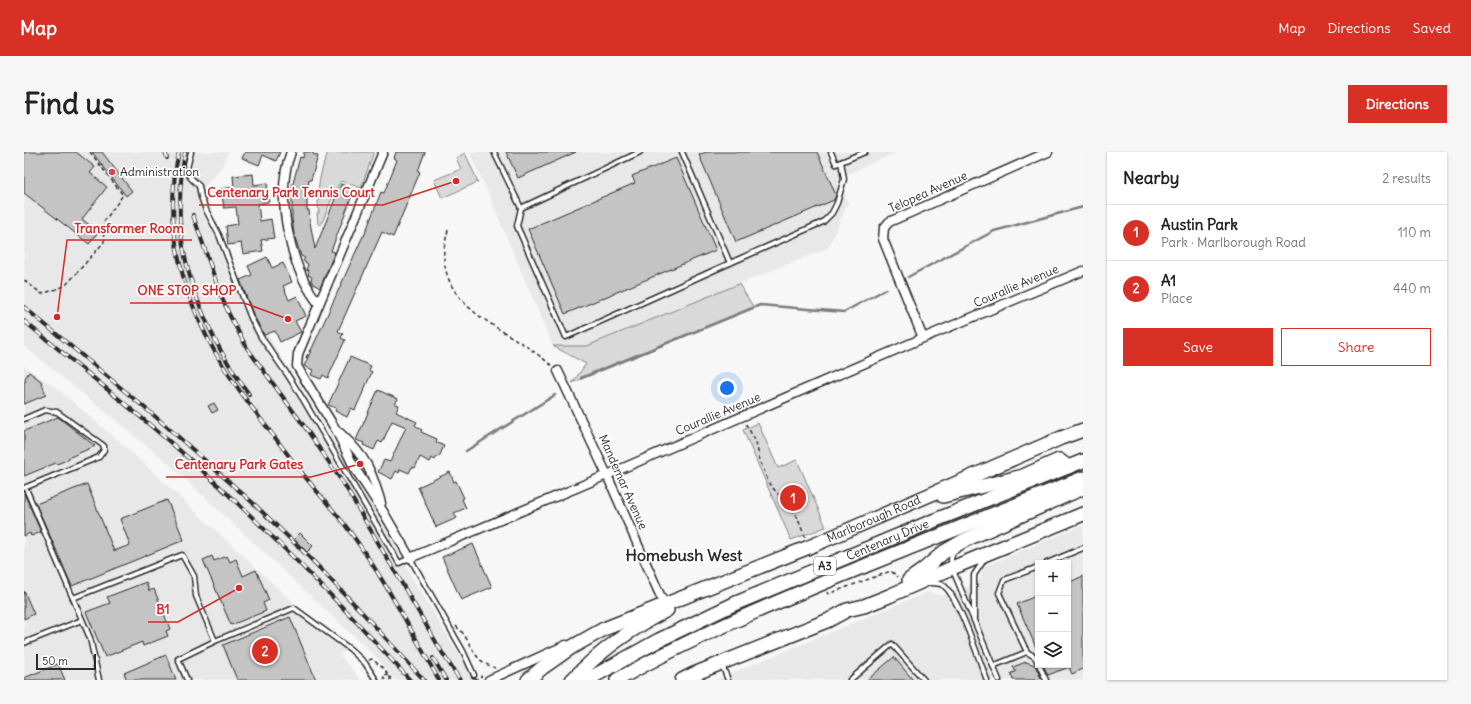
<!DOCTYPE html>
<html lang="en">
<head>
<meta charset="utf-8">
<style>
  :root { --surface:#fff; --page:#f6f6f6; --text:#222; --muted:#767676; --line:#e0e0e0; --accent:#d93025 }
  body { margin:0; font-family:Delius,sans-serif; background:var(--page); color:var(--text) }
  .controls { position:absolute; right:12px; bottom:12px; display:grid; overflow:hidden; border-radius:0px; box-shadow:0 1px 3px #0004 }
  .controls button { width:36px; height:36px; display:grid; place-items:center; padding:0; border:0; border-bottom:1px solid var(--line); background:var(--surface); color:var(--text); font:20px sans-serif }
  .scale { position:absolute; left:12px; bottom:10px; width:60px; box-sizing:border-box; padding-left:4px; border:2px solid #2b2b2b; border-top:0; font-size:11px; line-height:14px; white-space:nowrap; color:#2b2b2b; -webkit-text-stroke:3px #fff; paint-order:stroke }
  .you { position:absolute; left:703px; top:236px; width:14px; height:14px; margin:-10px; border:3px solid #fff; border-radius:50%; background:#1a73e8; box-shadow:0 0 0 6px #1a73e833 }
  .badge { display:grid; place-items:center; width:26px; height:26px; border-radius:50%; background:var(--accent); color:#fff; font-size:13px; font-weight:700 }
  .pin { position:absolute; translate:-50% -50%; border:2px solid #fff; box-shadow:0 1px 4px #0006 }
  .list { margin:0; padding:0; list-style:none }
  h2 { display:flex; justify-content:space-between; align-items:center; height:52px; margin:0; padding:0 16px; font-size:17px }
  h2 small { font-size:13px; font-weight:400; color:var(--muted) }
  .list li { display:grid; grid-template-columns:26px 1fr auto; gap:12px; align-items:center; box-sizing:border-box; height:56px; padding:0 16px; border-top:1px solid var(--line) }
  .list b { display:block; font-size:15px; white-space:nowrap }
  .list p { margin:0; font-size:13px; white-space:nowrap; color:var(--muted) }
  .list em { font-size:13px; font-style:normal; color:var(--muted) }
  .actions { display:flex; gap:8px; padding:12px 16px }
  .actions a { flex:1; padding:9px 0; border:1px solid var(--accent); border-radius:0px; text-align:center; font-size:14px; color:var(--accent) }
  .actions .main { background:var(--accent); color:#fff }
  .icon { flex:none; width:22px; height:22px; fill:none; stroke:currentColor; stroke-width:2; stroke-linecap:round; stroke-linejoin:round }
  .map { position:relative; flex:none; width:1059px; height:528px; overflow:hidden; border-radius:0px }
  header { display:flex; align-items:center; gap:24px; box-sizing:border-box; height:56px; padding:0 20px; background:var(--accent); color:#fff }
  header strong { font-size:19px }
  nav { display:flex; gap:22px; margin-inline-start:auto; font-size:14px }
  .intro { display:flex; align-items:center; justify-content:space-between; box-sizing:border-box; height:96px; padding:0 24px }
  h1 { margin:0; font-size:28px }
  .button { padding:10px 18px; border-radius:0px; background:var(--accent); color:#fff; font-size:14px; font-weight:700 }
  main { display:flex; gap:24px; padding:0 24px }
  aside { flex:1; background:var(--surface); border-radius:0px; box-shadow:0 1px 3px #0004 }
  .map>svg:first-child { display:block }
</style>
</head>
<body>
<header>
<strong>Map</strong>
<nav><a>Map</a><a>Directions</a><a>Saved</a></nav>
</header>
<div class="intro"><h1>Find us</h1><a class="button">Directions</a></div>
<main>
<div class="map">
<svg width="1059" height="528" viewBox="0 0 1059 528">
  <rect width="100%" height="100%" fill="#f7f7f7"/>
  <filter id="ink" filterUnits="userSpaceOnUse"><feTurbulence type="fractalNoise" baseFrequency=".025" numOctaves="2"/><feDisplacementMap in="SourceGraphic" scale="8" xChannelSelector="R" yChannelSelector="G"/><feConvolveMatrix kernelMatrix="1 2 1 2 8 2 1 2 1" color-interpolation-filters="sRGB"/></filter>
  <g filter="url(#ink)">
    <!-- built -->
    <g fill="#e8e8e8" fill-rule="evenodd">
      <path d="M0,0H204L199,13L180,35L197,84L232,163L358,369L384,419L443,516L448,528H371L352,505L144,311L0,194Z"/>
      <path d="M445,0H874L815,26L824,51L804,96L563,194H529L461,34Z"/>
      <path d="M0,214L32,236L103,296L322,499L315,502L337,528H0Z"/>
      <path d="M1059,373V528H691L904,440L917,444L956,429L959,415ZM1014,411H1044V513H1014Z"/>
    </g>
    <!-- green -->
    <g fill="#d9d9d9" stroke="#828282">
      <path d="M304,0H350L337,36L317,29L311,39L297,73L294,72L293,61H295C292,39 296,20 304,0Z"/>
      <path d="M441,1L454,30L418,46L410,28L437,17L432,6Z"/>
      <path d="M715,132L730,156L548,231L562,212L529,194H563Z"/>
      <path d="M734,271L754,316L773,308L802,375L767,388L719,278Z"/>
    </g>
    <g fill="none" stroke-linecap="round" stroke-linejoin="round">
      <!-- stream -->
      <g stroke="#7b7b7b" stroke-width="2.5">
        <path d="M884,125L970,79L1059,55"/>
        <path d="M557,226L736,153L820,160L862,137"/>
        <path d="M442,299L531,243"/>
      </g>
    </g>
    <!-- building -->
    <g fill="#c4c4c4" stroke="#2b2b2b">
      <path d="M0,0H52L71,15L66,21L83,35L58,67L74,80L65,92L0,41Z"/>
      <path d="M68,0H78L108,39L102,44Z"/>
      <path d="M221,0H256L252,9L239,3L235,13L218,6Z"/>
      <path d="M280,0H289V2L294,4L287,28H285L283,44V58H285L286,70L291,97L317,32L330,38L307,99L311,100L296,136L289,132L287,128L288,125L284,123L285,119L282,118L284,112L279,109L281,106L277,104L270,82L268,67V35L276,5L279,6Z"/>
      <path d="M372,0H401L394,19L396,20L369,85L358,80L314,179L319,182L317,186L321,188L304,226L299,223L297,227L287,223L289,218L280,214L339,84H340L357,40L360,41L373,8L370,6Z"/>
      <path d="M482,0H552L494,26Z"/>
      <path d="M682,0H793L812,43L810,48L712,90L675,3Z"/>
      <path d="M652,6L692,98L541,162L504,77L611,31L608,24Z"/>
      <path d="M229,22L230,33L243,31L245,50L234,52L236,69L247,67L250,86L237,88L239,99L219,102L217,91L204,93L202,74L214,72L212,55L200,56L197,37L210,35L209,24Z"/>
      <path d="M243,105L248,116L259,111L268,130L259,134L265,148L273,144L282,164L271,169L277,180L256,190L251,179L240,183L229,162L216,128L228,123L224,114Z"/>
      <path d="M326,205L347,214L345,218L348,220L331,258L327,256L323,265L311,259L312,256L304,253Z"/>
      <path d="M5,220L17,229L22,243L0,252V230L2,229L1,226Z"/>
      <path d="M354,238L374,247L371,252L375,253L372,260L393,270L391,273L398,278L397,280L413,287L412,290L420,294L415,305L413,304L411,308L408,306L406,310L396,305L391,316L388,315L385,321L376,317L375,321L372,319L368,327L354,320L360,308L366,310L382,275L368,269L358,291L354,289L350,298L339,293L340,291L332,288Z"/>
      <path d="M190,251L194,258L188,261L184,254Z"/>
      <path d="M34,265L71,294L44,306L45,307L33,312L32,311L0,324V279Z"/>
      <path d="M426,320L430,330L432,329L440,346L438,347L442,356L430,361L433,366L412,375L394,335Z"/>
      <path d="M63,332L90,399L106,393L96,367L143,348L160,388L48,434L12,352Z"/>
      <path d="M0,341L17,380L7,384L6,381L0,384Z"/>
      <path d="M276,381L289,394L283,400L270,387Z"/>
      <path d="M449,392L468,435L437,448L418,405Z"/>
      <path d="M188,404L190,409L203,404L206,410L212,407L219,424L232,418L245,448L239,451L242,459L207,473L179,408Z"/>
      <path d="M1059,424V517L1048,522L1045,515L1024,523L1019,513H1044V431Z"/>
      <path d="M122,430L125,439L130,437L146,477L142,479L144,484L119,494L118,490L81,505L62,460L86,451L83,445Z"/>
      <path d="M0,439L10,462L0,467Z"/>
      <path d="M1014,443V500L993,452Z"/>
      <path d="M266,465L292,528H213L199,493Z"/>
      <path d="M142,503L152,528H103L100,521Z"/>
      <path d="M870,505L889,528H843Z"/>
      <path d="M1002,510L1011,513L1017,526L1013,528H989L987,521L992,520L989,515Z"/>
      <path d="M34,512L41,528H0V526Z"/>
    </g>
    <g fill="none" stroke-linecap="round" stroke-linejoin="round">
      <defs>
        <g id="service">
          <path d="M167,0L163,16L166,25L175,34L177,45L182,58L195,83L227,166L237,185L263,222L280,249L375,411L386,406L439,499L450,523"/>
          <path d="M470,0L497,56L616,0"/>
          <path d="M807,0L812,12L841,0"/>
          <path d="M497,56L493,74L542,185L706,111L658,0"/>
          <path d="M706,111L799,70L808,61L813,51L820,27L817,10"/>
          <path d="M0,267L21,258L33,260L80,294V298L75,305L0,336"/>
          <path d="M3,339L66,486L75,528"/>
          <path d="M929,399L927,407L928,416L975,528"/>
          <path d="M1023,411L1059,396"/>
          <path d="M907,431C912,431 915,431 919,433C934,443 955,508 963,528"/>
          <path d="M49,446L158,403L170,424L172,444L191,489L270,456L326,497L341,511L352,528"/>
          <path d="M950,466V423L960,408"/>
          <path d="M0,491L58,468"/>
          <path d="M1003,500L1011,505L1014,511"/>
          <path d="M698,513L704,528"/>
          <path d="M1015,513L1022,528"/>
          <path d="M969,514L1003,500L975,441L980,428L1014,415"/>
          <path d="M163,528L154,507L191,489"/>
          <path d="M826,528L868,492L900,528"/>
        </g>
        <g id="minor">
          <path d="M267,0C250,43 266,116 295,152"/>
          <path d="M359,0L274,202L273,214L277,221L312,278L330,315L360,361L386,406L590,320L899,186L1059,119"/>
          <path d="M899,186L859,87L860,76L865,70L1024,0"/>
          <path d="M534,219L583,323L640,452"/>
          <path d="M316,281C342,305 347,317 357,351"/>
          <path d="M465,528L542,493"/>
        </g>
        <g id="trunk">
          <path d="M919,344L999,324L1035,308L1044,315"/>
          <path d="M885,428L899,418L920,400L941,388L1059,336"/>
          <path id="s1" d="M504,528L518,516L548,495L580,477L785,395L1037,286L1059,278"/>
          <path d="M548,528C575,500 608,476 643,458"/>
          <path id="s2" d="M563,528L635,488L710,452L909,369L1059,309"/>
          <path d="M593,528C671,483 760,447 843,413C915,384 987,355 1059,326"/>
          <path d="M658,528L670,522L805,468L823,458L840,454L865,444L928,416L1059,362"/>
        </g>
      </defs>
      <!-- service casing -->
      <use href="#service" stroke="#2b2b2b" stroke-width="7"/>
      <!-- minor casing -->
      <use href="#minor" stroke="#2b2b2b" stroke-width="11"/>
      <!-- trunk casing -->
      <use href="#trunk" stroke="#2b2b2b" stroke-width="16"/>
      <!-- path -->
      <g stroke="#2b2b2b" stroke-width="1.5" stroke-dasharray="4 3" stroke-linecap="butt">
        <path d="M424,78C422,87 419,97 420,106C423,152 465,170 499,192C509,199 519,206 528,214"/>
        <path d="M0,128L18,142L41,134L80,90L79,71L99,43L66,0"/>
        <path d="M282,206L286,198"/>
        <path d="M722,272L732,290L736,309L743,326L748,335L772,362L781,385"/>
        <path d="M803,440L804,442L867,419L874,425"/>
        <path d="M432,474C435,478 440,481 442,486C453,503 451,508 471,516"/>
        <path d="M345,508L348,507L359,516L368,528"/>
        <path d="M361,528L359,524L362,522L366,528"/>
      </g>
      <!-- service -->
      <use href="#service" stroke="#fff" stroke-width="4"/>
      <!-- minor -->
      <use href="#minor" stroke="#fff" stroke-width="8"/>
      <!-- trunk -->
      <use href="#trunk" stroke="#fff" stroke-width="13"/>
      <defs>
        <g id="rail">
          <path d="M141,0L143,6"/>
          <path d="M155,0C138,74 159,148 198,212C211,234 227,254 242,274C257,293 271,313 287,332C299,347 312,361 324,377C359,424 386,477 415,528"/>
          <path d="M161,0C158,17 156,34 156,51C153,115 187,192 225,242"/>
          <path d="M169,63L197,144L206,164L223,196L283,278L321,334L419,502L436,528"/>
          <path d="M0,155L133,266L229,351L286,406L334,456L400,528"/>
          <path d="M0,169C57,216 115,262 170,311C246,380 318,452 386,528"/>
          <path d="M409,506L422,528"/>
        </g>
      </defs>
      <!-- rail casing -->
      <use href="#rail" stroke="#2b2b2b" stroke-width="4"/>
      <!-- rail -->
      <use href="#rail" stroke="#fff" stroke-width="2.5" stroke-dasharray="8" stroke-linecap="butt"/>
      <!-- path-bridge -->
      <path stroke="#2b2b2b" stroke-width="1.5" stroke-dasharray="4 3" stroke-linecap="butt" d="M450,528L458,524"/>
    </g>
  </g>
  <!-- markers -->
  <circle fill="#d1495b" stroke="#fff" stroke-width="1.5" cx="88" cy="20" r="4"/>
  <g text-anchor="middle" stroke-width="3.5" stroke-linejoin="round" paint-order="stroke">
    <!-- shield labels -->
    <rect fill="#fff" stroke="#6b6b6b" stroke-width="1" x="790" y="405" width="22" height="18" rx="3"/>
    <g font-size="11" font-weight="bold" fill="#2b2b2b">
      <text x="801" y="418">A3</text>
    </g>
    <!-- poi labels -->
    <g font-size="12" fill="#2b2b2b" stroke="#fff" text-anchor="start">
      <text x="96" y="24">Administration</text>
    </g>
    <!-- street labels -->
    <g font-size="12" fill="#2b2b2b" stroke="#fff">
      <text transform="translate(904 40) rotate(-24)" y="4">Telopea Avenue</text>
      <text transform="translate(992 134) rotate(-23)" y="4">Courallie Avenue</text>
      <text transform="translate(694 262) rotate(-23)" y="4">Courallie Avenue</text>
      <text transform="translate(599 330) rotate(66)" y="4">Mandemar Avenue</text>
      <text dy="4" stroke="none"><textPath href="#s1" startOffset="383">Marlborough Road</textPath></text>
      <text dy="4" stroke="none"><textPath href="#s2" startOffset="332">Centenary Drive</textPath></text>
    </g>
    <!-- district labels -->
    <g font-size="16" font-weight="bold" fill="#2b2b2b" stroke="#fff">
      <text x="660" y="409">Homebush West</text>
    </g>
  </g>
  <!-- callouts -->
  <path fill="none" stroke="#d62828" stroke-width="1.5" d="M432 29L359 53H175M33 165L43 88H168M264 167L220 151H106M336 312L287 325H142M215 436L154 470H124"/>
  <g fill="#d62828" stroke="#fff" stroke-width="1.5">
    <circle cx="432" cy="29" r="4"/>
    <circle cx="33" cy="165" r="4"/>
    <circle cx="264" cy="167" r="4"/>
    <circle cx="336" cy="312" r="4"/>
    <circle cx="215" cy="436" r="4"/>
  </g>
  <g font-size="13" text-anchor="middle" font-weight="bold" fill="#d62828" stroke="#fff" stroke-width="3.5" stroke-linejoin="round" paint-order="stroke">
    <text x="267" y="45">Centenary Park Tennis Court</text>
    <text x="105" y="81">Transformer Room</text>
    <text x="163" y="143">ONE STOP SHOP</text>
    <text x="215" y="317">Centenary Park Gates</text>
    <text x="139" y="462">B1</text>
  </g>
</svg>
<div class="controls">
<button>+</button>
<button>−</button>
<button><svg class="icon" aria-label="layers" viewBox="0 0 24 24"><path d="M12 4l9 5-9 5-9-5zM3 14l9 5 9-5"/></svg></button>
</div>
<div class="scale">50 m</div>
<div class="you"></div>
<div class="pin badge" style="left:769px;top:346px">1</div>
<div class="pin badge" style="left:241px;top:499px">2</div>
</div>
<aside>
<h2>Nearby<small>2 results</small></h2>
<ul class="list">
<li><span class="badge">1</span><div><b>Austin Park</b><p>Park · Marlborough Road</p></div><em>110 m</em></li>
<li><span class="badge">2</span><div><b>A1</b><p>Place</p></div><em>440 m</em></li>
</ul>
<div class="actions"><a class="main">Save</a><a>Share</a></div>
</aside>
</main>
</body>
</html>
